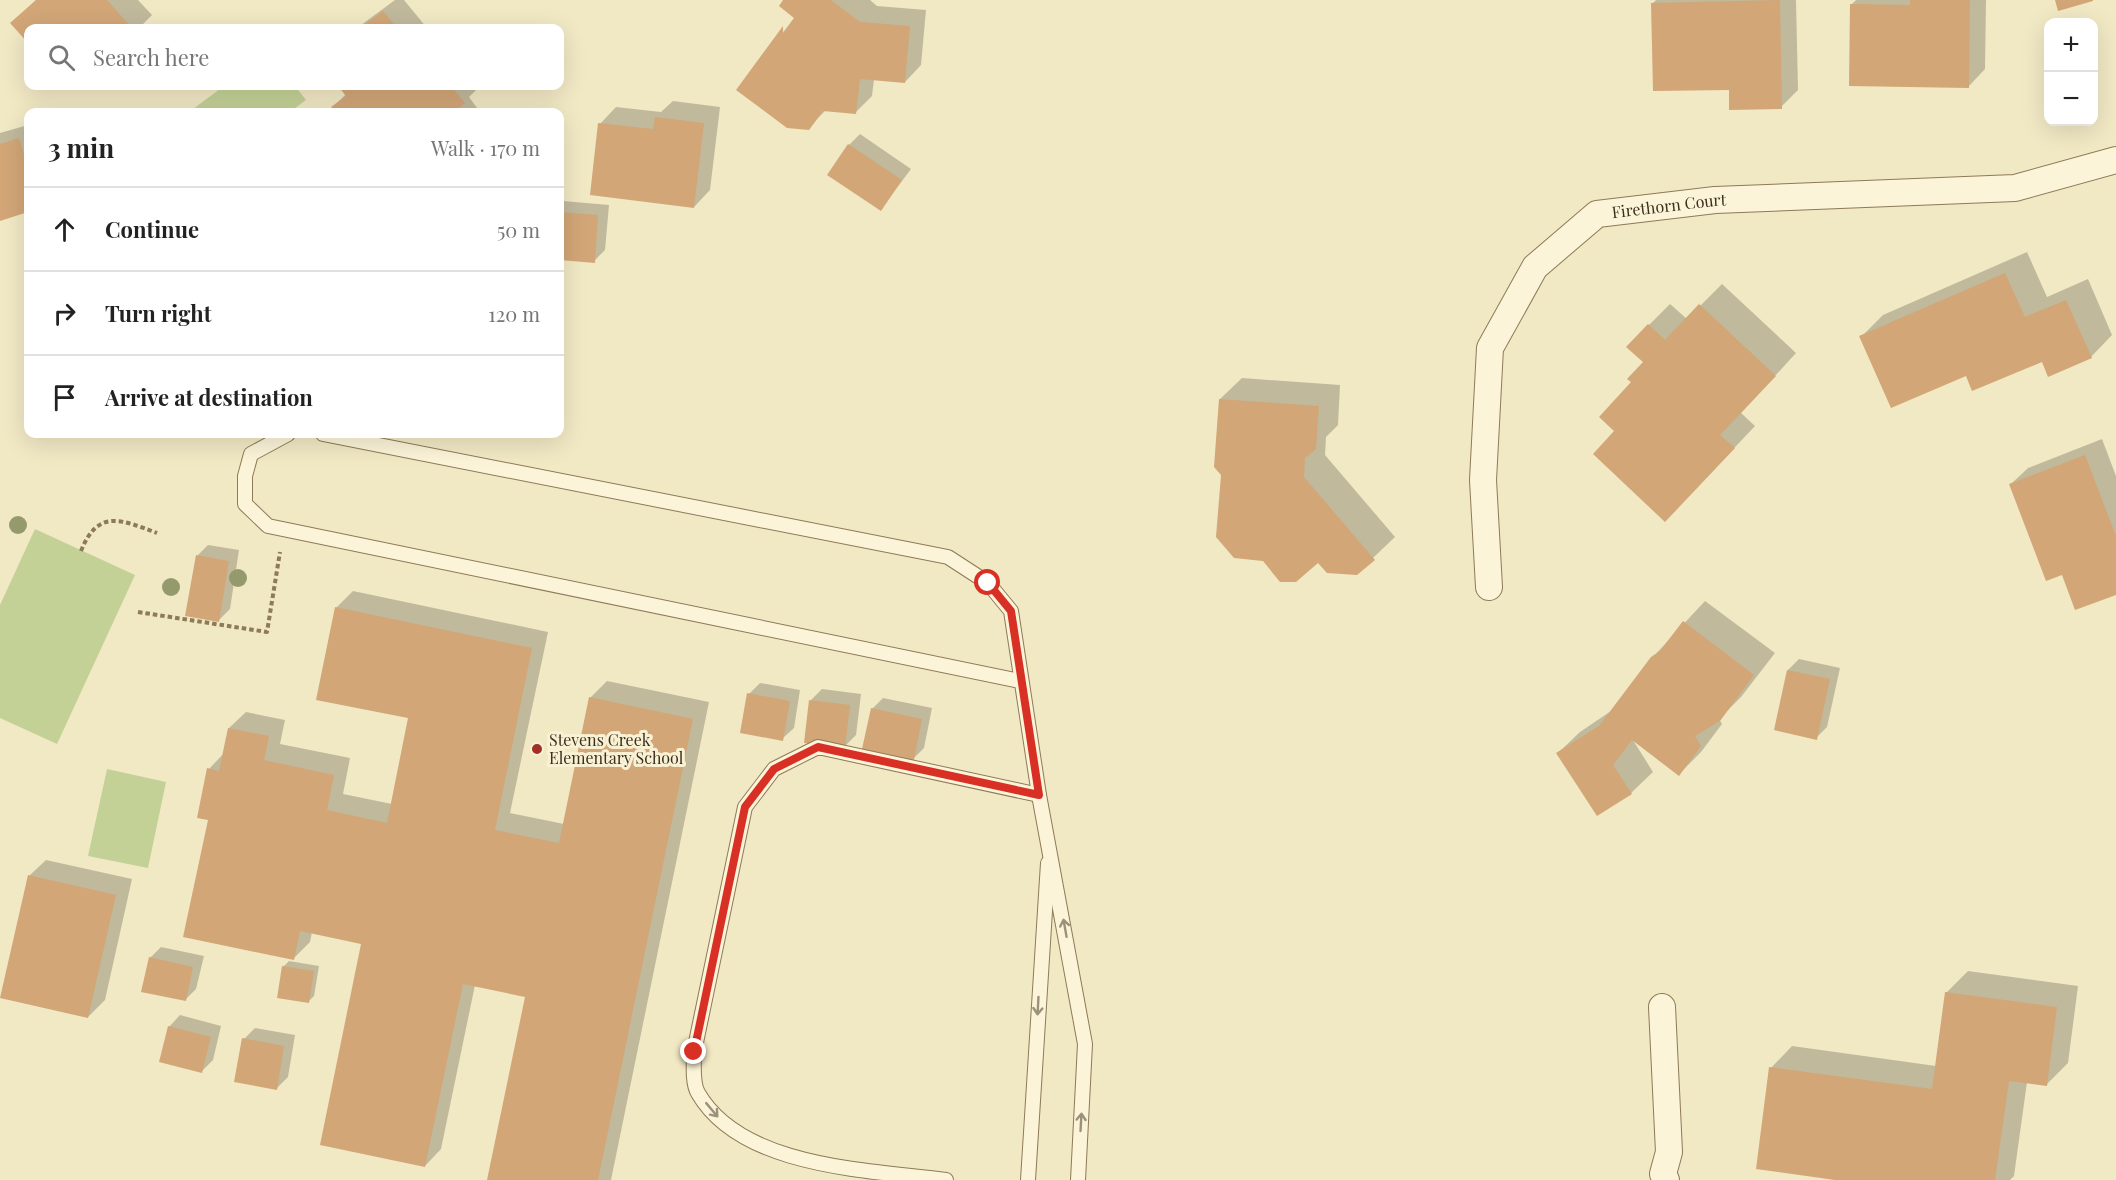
<!DOCTYPE html>
<html lang="en">
<head>
<meta charset="utf-8">
<style>
  :root { --surface:#fff; --page:#f6f6f6; --text:#222; --muted:#767676; --line:#e0e0e0 }
  body { margin:0; font-family:"Playfair Display",serif; background:var(--page); color:var(--text) }
  .controls { position:absolute; right:18px; top:18px; display:grid; overflow:hidden; border-radius:12px; box-shadow:0 6px 24px #0002 }
  .controls button { width:54px; height:54px; display:grid; place-items:center; padding:0; border:0; border-bottom:2px solid var(--line); background:var(--surface); color:var(--text); font:30px sans-serif }
  .stop { position:absolute; width:18px; height:18px; margin:-14px; border:4px solid #d93025; border-radius:50%; background:#fff }
  .stop.end { background:#d93025; border-color:#fff; box-shadow:0 2px 6px #0008 }
  .list { margin:0; padding:0; list-style:none }
  h2 { display:flex; justify-content:space-between; align-items:center; height:78px; margin:0; padding:0 24px; font-size:26px }
  h2 small { font-size:20px; font-weight:400; color:var(--muted) }
  .list li { display:grid; grid-template-columns:39px 1fr auto; gap:18px; align-items:center; box-sizing:border-box; height:84px; padding:0 24px; border-top:2px solid var(--line) }
  .list b { display:block; font-size:22px; white-space:nowrap }
  .list em { font-size:20px; font-style:normal; color:var(--muted) }
  .icon { flex:none; width:33px; height:33px; fill:none; stroke:currentColor; stroke-width:2; stroke-linecap:round; stroke-linejoin:round }
  .map { position:relative; flex:none; width:2116px; height:1180px; overflow:hidden }
  .search { position:absolute; background:var(--surface); box-shadow:0 6px 24px #0002; left:24px; top:24px; width:540px; height:66px; display:flex; align-items:center; gap:15px; box-sizing:border-box; padding:0 21px; border-radius:12px; color:var(--muted); font-size:22px }
  .panel { position:absolute; background:var(--surface); box-shadow:0 6px 24px #0002; left:24px; top:108px; width:540px; height:330px; border-radius:12px }
  .map>svg:first-child { display:block }
</style>
</head>
<body>
<div class="map">
<svg width="2116" height="1180" viewBox="0 0 2116 1180">
  <rect width="100%" height="100%" fill="#f1e8c4"/>
  <!-- green -->
  <g fill="#c4d196">
    <path d="M224,86H295L306,100L290,112H189Z"/>
    <path d="M35,529L135,575L57,744L0,718V605Z"/>
    <path d="M107,769L166,782L148,868L88,856Z"/>
  </g>
  <!-- shadow -->
  <g fill="#0003">
    <path d="M36,0H138L152,15L139,28H28V41L13,23Z"/>
    <path d="M395,0H404L427,28H357Z"/>
    <path d="M785,0H870L877,6L926,10L921,65L905,82L874,79L872,96L856,112L826,110L808,128L738,90L795,17Z"/>
    <path d="M1656,0H1796L1798,90L1781,107L1730,89L1653,3Z"/>
    <path d="M1856,0H1986L1985,69L1969,86L1851,5Z"/>
    <path d="M340,86H480L469,97L480,112H337L333,107L346,94Z"/>
    <path d="M673,101L720,107L710,190L694,207L600,124L616,107L661,112Z"/>
    <path d="M28,125V211L0,219V133Z"/>
    <path d="M860,134L911,169L881,209L849,145Z"/>
    <path d="M563,201L609,205L605,250L594,261L560,259V204Z"/>
    <path d="M2027,252L2047,297L2088,279L2112,335L2091,357L2042,360L1861,337L1883,315Z"/>
    <path d="M1722,284L1796,353L1741,413L1755,426L1687,498L1616,431L1633,382L1645,362L1649,325L1670,304L1687,319Z"/>
    <path d="M1242,378L1340,385L1338,425L1326,437L1325,455L1395,537L1356,574L1222,474L1220,399Z"/>
    <path d="M2102,439L2116,476V593L2063,573L2011,484L2028,468Z"/>
    <path d="M208,545L239,550L230,609L218,621L197,556Z"/>
    <path d="M353,591L548,632L510,813L564,824L590,698L607,681L709,702L611,1180H489L527,996L475,985L441,1149L425,1166L363,943L312,932L310,942L294,958L209,819V769L224,753L229,728L246,712L285,720L280,744L350,758L343,794L392,804L410,717L336,608Z"/>
    <path d="M1705,601L1775,653L1741,697L1719,719L1722,724L1701,752L1679,774L1631,737L1653,772L1631,793L1558,753L1580,732L1611,711L1652,658Z"/>
    <path d="M1799,659L1840,668L1827,727L1816,738L1775,729L1788,670Z"/>
    <path d="M760,683L800,690L794,728L782,739L749,694Z"/>
    <path d="M822,689L861,694L856,735L844,747L811,700Z"/>
    <path d="M883,698L932,708L924,748L913,759L872,709Z"/>
    <path d="M46,860L132,879L105,1000L88,1017L29,876Z"/>
    <path d="M161,947L204,956L196,989L185,1000L150,958Z"/>
    <path d="M289,961L319,966L314,996L309,1001L283,967Z"/>
    <path d="M1968,971L2078,986L2068,1063L2047,1084L2027,1082L2014,1176L2010,1180H1851L1771,1068L1792,1046L1936,1066L1946,993Z"/>
    <path d="M180,1015L221,1026L213,1060L202,1071L169,1027Z"/>
    <path d="M255,1028L295,1035L288,1077L277,1088L244,1039Z"/>
  </g>
  <!-- building -->
  <g fill="#d2a677">
    <path d="M36,0H107L132,28H28V43L10,23Z"/>
    <path d="M783,0H831L860,22L910,26L905,83L860,79L856,114L823,111L809,130L787,128L736,90L783,26V34L794,18L779,6Z"/>
    <path d="M1780,0L1782,109L1729,110V90L1653,91L1651,3Z"/>
    <path d="M1910,0H1970L1969,88L1849,86L1850,4L1910,5Z"/>
    <path d="M2055,0H2093V1L2058,11Z"/>
    <path d="M383,11L397,28H360Z"/>
    <path d="M338,86H451L465,103L453,112H335L331,107L346,96Z"/>
    <path d="M655,117L704,123L694,208L590,195L598,123L653,129Z"/>
    <path d="M19,138L28,168V212L0,221V144Z"/>
    <path d="M848,144L902,180L881,211L827,175Z"/>
    <path d="M560,212L598,215L595,263L560,260Z"/>
    <path d="M2005,273L2025,317L2066,300L2092,358L2048,377L2042,362L1972,391L1966,376L1891,408L1859,336Z"/>
    <path d="M1699,304L1776,376L1720,435L1735,448L1665,522L1593,454L1614,431L1599,417L1631,382L1627,379L1643,362L1626,347L1648,324L1665,340Z"/>
    <path d="M1219,399L1319,406L1316,449L1305,458L1304,477L1375,560L1357,575L1327,573L1318,563L1296,582H1280L1263,561L1234,558L1216,537L1221,475L1214,467Z"/>
    <path d="M2085,455L2116,536V595L2075,610L2062,575L2046,581L2009,484Z"/>
    <path d="M196,555L229,561L219,622L185,616Z"/>
    <path d="M335,607L532,648L495,830L559,843L589,697L693,719L598,1180H487L525,997L463,984L425,1167L320,1145L361,944L300,931L294,960L183,937L208,820L197,818L207,768L219,771L228,728L269,736L264,760L334,775L327,810L387,823L408,718L316,700Z"/>
    <path d="M1683,621L1754,675L1720,721L1695,736L1701,746L1679,776L1632,740L1613,765L1632,794L1597,816L1556,753L1599,726L1651,657L1660,651Z"/>
    <path d="M1787,670L1830,679L1817,740L1774,730Z"/>
    <path d="M747,693L790,701L783,741L740,733Z"/>
    <path d="M809,700L850,705L845,748L804,743Z"/>
    <path d="M871,708L922,719L914,760L862,749Z"/>
    <path d="M28,875L116,895L88,1018L0,998Z"/>
    <path d="M149,957L193,967L186,1001L141,992Z"/>
    <path d="M282,966L314,971L309,1003L277,998Z"/>
    <path d="M1945,992L2057,1007L2047,1086L2009,1081L1995,1180H1835L1756,1169L1769,1067L1932,1089Z"/>
    <path d="M168,1026L211,1037L202,1073L159,1062Z"/>
    <path d="M242,1038L284,1046L277,1090L234,1082Z"/>
  </g>
  <g fill="none" stroke-linecap="round" stroke-linejoin="round">
    <defs>
      <g id="lane">
        <path d="M288,434L251,454L245,476V504L268,526L1020,681"/>
        <path d="M323,434L948,557L988,583L1011,611L1039,795L1085,1044L1078,1180"/>
        <path d="M946,1180C869,1170 741,1168 698,1093C692,1083 694,1063 694,1052L745,807L774,769L818,747L1039,795"/>
        <path d="M1028,1180L1048,863"/>
      </g>
      <g id="street">
        <path id="s1" d="M1489,587L1483,480L1490,348L1535,267L1597,214L1715,200L2015,188L2116,160"/>
        <path d="M1662,1007L1669,1152L1663,1174L1666,1180"/>
      </g>
    </defs>
    <!-- lane casing -->
    <use href="#lane" stroke="#8d7a58" stroke-width="16"/>
    <!-- street casing -->
    <use href="#street" stroke="#8d7a58" stroke-width="28"/>
    <!-- path -->
    <g stroke="#8d7a58" stroke-width="4" stroke-dasharray="4.5 3" stroke-linecap="butt">
      <path d="M81,551C98,508 122,520 157,533"/>
      <path d="M138,612L267,632L280,552"/>
    </g>
    <!-- lane -->
    <use href="#lane" stroke="#fbf4d8" stroke-width="14"/>
    <!-- street -->
    <use href="#street" stroke="#fbf4d8" stroke-width="26"/>
  </g>
  <!-- trees -->
  <g fill="#949a6b">
    <circle cx="18" cy="525" r="9"/>
    <circle cx="238" cy="578" r="9"/>
    <circle cx="171" cy="587" r="9"/>
  </g>
  <!-- one-way arrows -->
  <defs><path id="oneway-shaft" d="M-6 0H5M1.5-3L5.5 0L1.5 3" fill="none" stroke-width="1.6" stroke-linecap="round" stroke-linejoin="round" transform="scale(1.5)"/></defs>
  <g stroke="#9c927b">
    <use href="#oneway-shaft" transform="translate(1065 928) rotate(-100)"/>
    <use href="#oneway-shaft" transform="translate(1038 1006) rotate(93)"/>
    <use href="#oneway-shaft" transform="translate(712 1110) rotate(50)"/>
    <use href="#oneway-shaft" transform="translate(1081 1122) rotate(-87)"/>
  </g>
  <g fill="none" stroke-linecap="round" stroke-linejoin="round">
    <!-- route -->
    <path stroke="#d93025" stroke-width="8" d="M694,1052L745,807L774,769L818,747L1039,795L1011,611L988,583"/>
  </g>
  <!-- markers -->
  <circle fill="#a12f24" stroke="#f8f1d4" stroke-width="2" cx="537" cy="749" r="6"/>
  <g text-anchor="middle" stroke-width="6" stroke-linejoin="round" paint-order="stroke">
    <!-- street labels -->
    <g font-size="16" fill="#3c2f1e" stroke="#f8f1d4">
      <text dy="6" stroke="none"><textPath href="#s1" startOffset="486">Firethorn Court</textPath></text>
    </g>
    <!-- poi labels -->
    <g font-size="16" fill="#3c2f1e" stroke="#f8f1d4" text-anchor="start">
      <text x="549" y="746">Stevens Creek<tspan x="549" dy="18">Elementary School</tspan></text>
    </g>
  </g>
</svg>
<div class="controls">
<button>+</button>
<button>−</button>
</div>
<div class="stop" style="left:988px;top:583px"></div>
<div class="stop end" style="left:694px;top:1052px"></div>
<div class="search"><svg class="icon" aria-label="search" viewBox="0 0 24 24"><circle cx="10" cy="10" r="6"/><path d="M15 15l6 6"/></svg>Search here</div>
<section class="panel">
<h2>3 min<small>Walk · 170 m</small></h2>
<ul class="list">
<li><svg class="icon" aria-label="ahead" viewBox="0 0 24 24"><path d="M12 20V5M6 11l6-6 6 6"/></svg><div><b>Continue</b></div><em>50 m</em></li>
<li><svg class="icon" aria-label="right" viewBox="0 0 24 24"><path d="M7 20v-9h11M14 6l5 5-5 5"/></svg><div><b>Turn right</b></div><em>120 m</em></li>
<li><svg class="icon" aria-label="arrive" viewBox="0 0 24 24"><path d="M6 21V4h12l-3 4 3 4H6"/></svg><div><b>Arrive at destination</b></div></li>
</ul>
</section>
</div>
</body>
</html>
